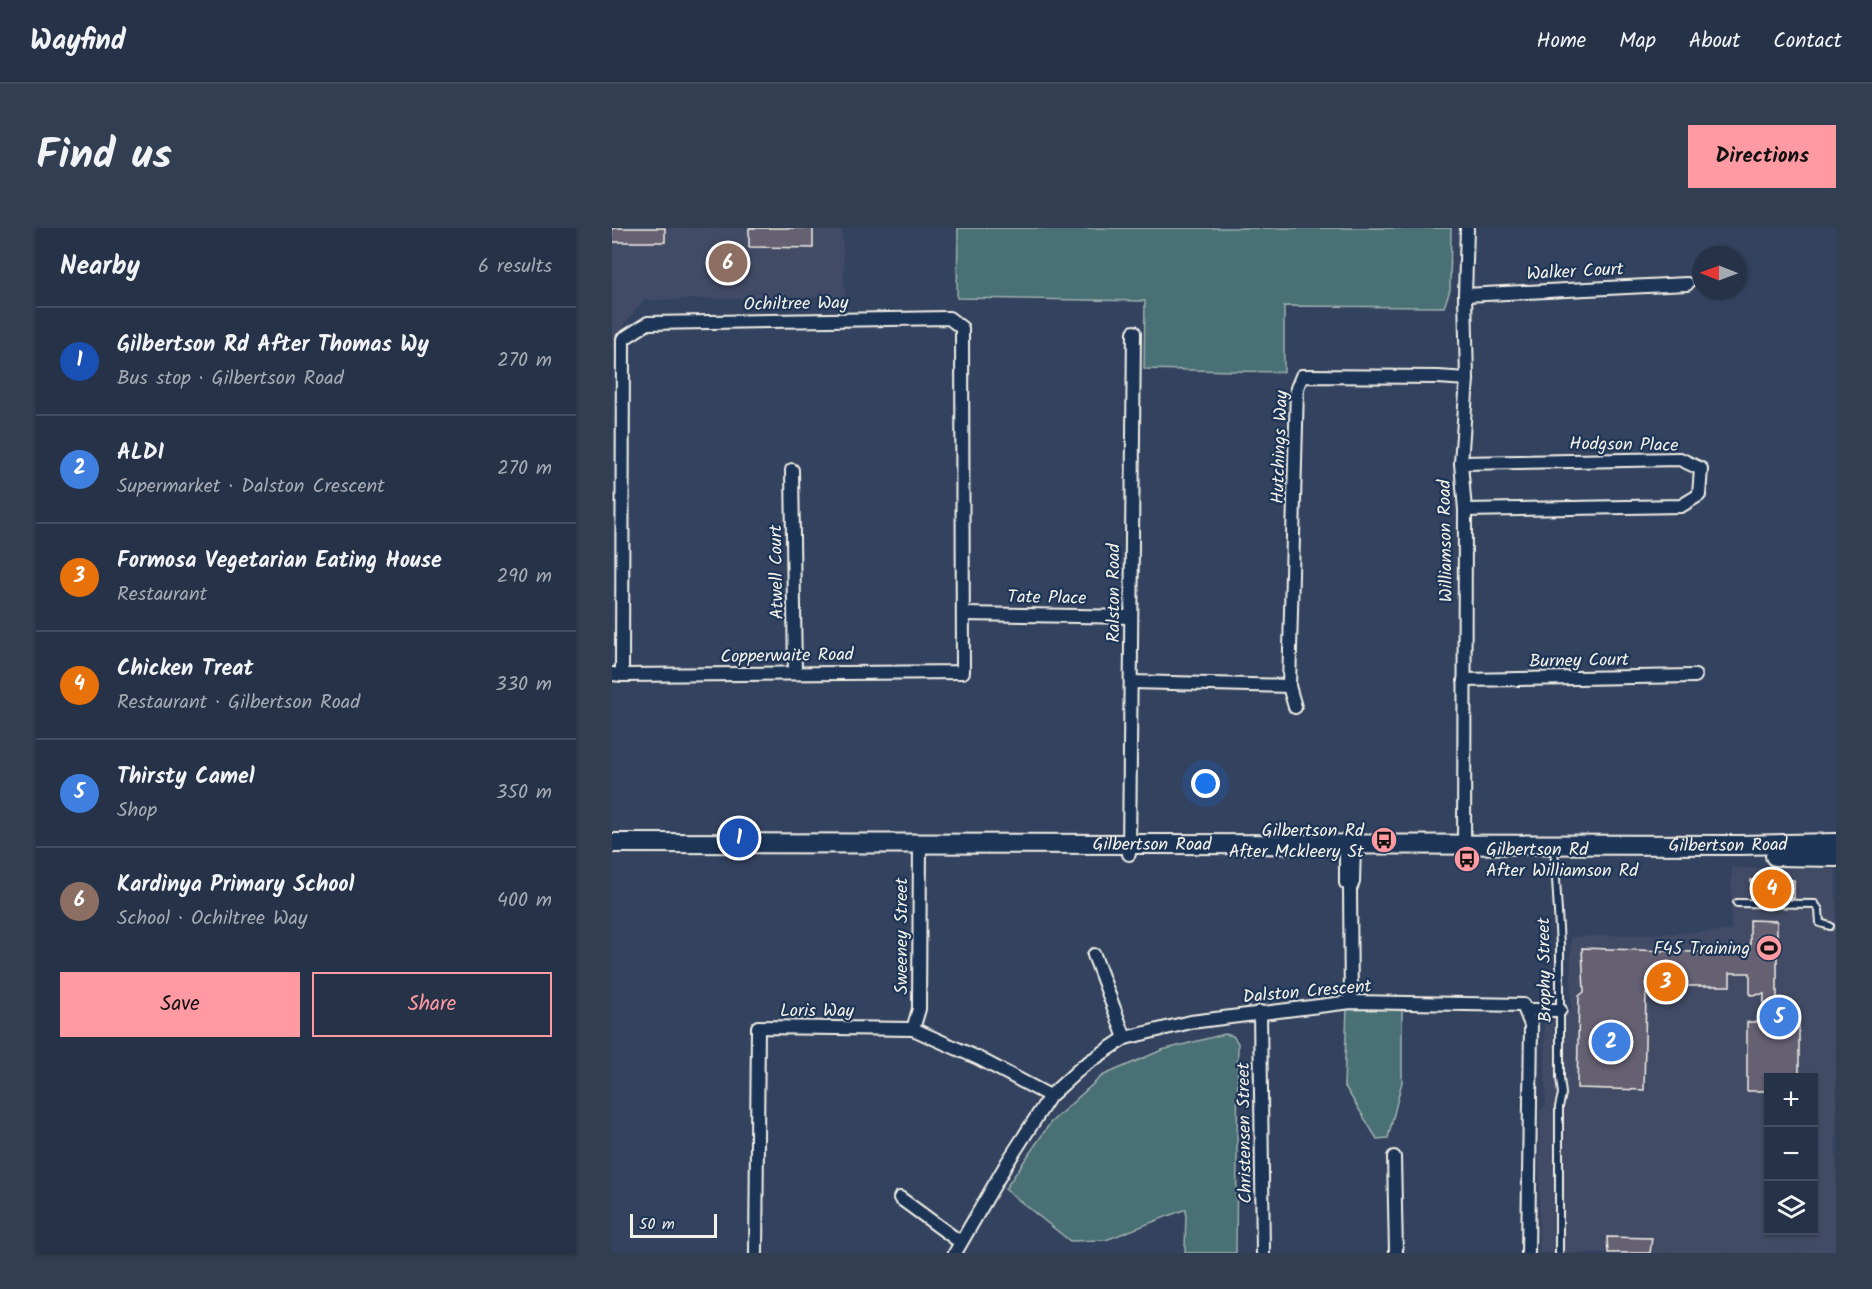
<!DOCTYPE html>
<html lang="en">
<head>
<meta charset="utf-8">
<style>
  :root { --surface:#263247; --page:#323e52; --text:#f1f3f6; --muted:#a4aab4; --line:#424d60; --accent:#ff9aa2 }
  body { margin:0; font-family:Kalam,sans-serif; background:var(--page); color:var(--text) }
  .controls { position:absolute; right:18px; bottom:18px; display:grid; overflow:hidden; border-radius:0px; box-shadow:0 2px 4px #0004 }
  .controls button { width:54px; height:54px; display:grid; place-items:center; padding:0; border:0; border-bottom:2px solid var(--line); background:var(--surface); color:var(--text); font:30px sans-serif }
  .compass { position:absolute; left:1080px; top:18px; width:54px; height:54px; border-radius:50%; background:var(--surface); box-shadow:0 2px 4px #0004; rotate:271deg }
  .scale { position:absolute; left:18px; bottom:15px; width:87px; box-sizing:border-box; padding-left:6px; border:3px solid #f4f1e8; border-top:0; font-size:16px; line-height:21px; white-space:nowrap; color:#f4f1e8; -webkit-text-stroke:4px #1d3557; paint-order:stroke }
  .you { position:absolute; left:594px; top:556px; width:21px; height:21px; margin:-15px; border:4px solid #fff; border-radius:50%; background:#1a73e8; box-shadow:0 0 0 9px #1a73e833 }
  .badge { display:grid; place-items:center; width:39px; height:39px; border-radius:50%; background:var(--accent); color:#fff; font-size:20px; font-weight:700 }
  .pin { position:absolute; translate:-50% -50%; border:3px solid #fff; box-shadow:0 2px 6px #0006 }
  .list { margin:0; padding:0; list-style:none }
  h2 { display:flex; justify-content:space-between; align-items:center; height:78px; margin:0; padding:0 24px; font-size:26px }
  h2 small { font-size:20px; font-weight:400; color:var(--muted) }
  .list li { display:grid; grid-template-columns:39px 1fr auto; gap:18px; align-items:center; box-sizing:border-box; height:108px; padding:0 24px; border-top:2px solid var(--line) }
  .list b { display:block; font-size:22px; white-space:nowrap }
  .list p { margin:0; font-size:20px; white-space:nowrap; color:var(--muted) }
  .list em { font-size:20px; font-style:normal; color:var(--muted) }
  .actions { display:flex; gap:12px; padding:18px 24px }
  .actions a { flex:1; padding:14px 0; border:2px solid var(--accent); border-radius:0px; text-align:center; font-size:21px; color:var(--accent) }
  .actions .main { background:var(--accent); color:#111 }
  .icon { flex:none; width:33px; height:33px; fill:none; stroke:currentColor; stroke-width:2; stroke-linecap:round; stroke-linejoin:round }
  .map { position:relative; flex:none; width:1224px; height:1025px; overflow:hidden; border-radius:0px }
  header { display:flex; align-items:center; gap:36px; box-sizing:border-box; height:84px; padding:0 30px; background:var(--surface); border-bottom:2px solid var(--line) }
  header strong { font-size:28px }
  nav { display:flex; gap:33px; margin-inline-start:auto; font-size:21px }
  .intro { display:flex; align-items:center; justify-content:space-between; box-sizing:border-box; height:144px; padding:0 36px }
  h1 { margin:0; font-size:42px }
  .button { padding:15px 27px; border-radius:0px; background:var(--accent); color:#111; font-size:21px; font-weight:700 }
  main { display:flex; gap:36px; padding:0 36px }
  aside { flex:1; background:var(--surface); border-radius:0px; box-shadow:0 2px 4px #0004 }
  .map>svg:first-child { display:block }
</style>
</head>
<body>
<header>
<strong>Wayfind</strong>
<nav><a>Home</a><a>Map</a><a>About</a><a>Contact</a></nav>
</header>
<div class="intro"><h1>Find us</h1><a class="button">Directions</a></div>
<main>
<aside>
<h2>Nearby<small>6 results</small></h2>
<ul class="list">
<li><span class="badge" style="background:#1a4fb4">1</span><div><b>Gilbertson Rd After Thomas Wy</b><p>Bus stop · Gilbertson Road</p></div><em>270 m</em></li>
<li><span class="badge" style="background:#3f7fe0">2</span><div><b>ALDI</b><p>Supermarket · Dalston Crescent</p></div><em>270 m</em></li>
<li><span class="badge" style="background:#e8710a">3</span><div><b>Formosa Vegetarian Eating House</b><p>Restaurant</p></div><em>290 m</em></li>
<li><span class="badge" style="background:#e8710a">4</span><div><b>Chicken Treat</b><p>Restaurant · Gilbertson Road</p></div><em>330 m</em></li>
<li><span class="badge" style="background:#3f7fe0">5</span><div><b>Thirsty Camel</b><p>Shop</p></div><em>350 m</em></li>
<li><span class="badge" style="background:#8d6e63">6</span><div><b>Kardinya Primary School</b><p>School · Ochiltree Way</p></div><em>400 m</em></li>
</ul>
<div class="actions"><a class="main">Save</a><a>Share</a></div>
</aside>
<div class="map">
<svg width="1224" height="1025" viewBox="0 0 1224 1025">
  <rect width="100%" height="100%" fill="#33425f"/>
  <filter id="ink" filterUnits="userSpaceOnUse"><feTurbulence type="fractalNoise" baseFrequency=".0167" numOctaves="2"/><feDisplacementMap in="SourceGraphic" scale="12" xChannelSelector="R" yChannelSelector="G"/><feConvolveMatrix kernelMatrix="1 2 1 2 8 2 1 2 1" color-interpolation-filters="sRGB"/></filter>
  <g filter="url(#ink)">
    <!-- built -->
    <g fill="#424b65" fill-rule="evenodd">
      <path d="M0,0H230L233,69L32,72L11,98L0,122Z"/>
      <path d="M1120,640L1224,641V1025H927L928,882L934,878L932,785H959V709L1119,703ZM1156,850H1202V1002H1156Z"/>
    </g>
    <!-- green -->
    <g fill="#497074" stroke="#9eb0ae" stroke-width="1.5">
      <path d="M346,0H839L838,62L832,79L672,78V144L532,141L533,73L345,70Z"/>
      <path d="M735,780H790V854L776,910L765,911L732,857Z"/>
      <path d="M613,806L621,808L626,815L624,1025H573L574,981L494,1012L458,1013L393,961L439,894L490,848L550,822Z"/>
    </g>
    <!-- building -->
    <g fill="#656172" stroke="#f4f1e8" stroke-width="1.5">
      <rect x="0" y="0" width="53" height="14"/>
      <path d="M137,0H201V20L137,19Z"/>
      <rect x="1139" y="652" width="43" height="18"/>
      <path d="M1138,692L1165,693V780L1180,781V792H1187V846H1182V849H1156V863H1135V794H1151L1152,766L1138,767V745H1118V758H1039L1034,766L1032,862L965,860L967,768L972,764L970,720L1138,726Z"/>
      <path d="M995,1009L1040,1010L1038,1025H996Z"/>
    </g>
    <g fill="none" stroke-linecap="round" stroke-linejoin="round">
      <defs>
        <g id="lane">
          <path d="M942,618L948,717V850L950,866L947,879V1025"/>
          <path d="M1125,675L1203,676L1207,682L1208,695L1218,698"/>
        </g>
        <g id="street">
          <path d="M853,67L1075,56"/>
          <path d="M849,235L1068,231L1089,241L1087,267L1069,278L853,282"/>
          <path d="M180,242L183,445"/>
          <path d="M351,386L519,389"/>
          <path d="M0,446L10,447L351,444L350,100L337,90L36,95L11,111L10,447"/>
          <path d="M852,452L1083,448"/>
          <path d="M520,454L677,458"/>
          <path d="M683,479L677,458L685,160L690,148L826,149L855,151"/>
          <path d="M734,616V655"/>
          <path d="M517,626L522,104"/>
          <path d="M852,627L853,282L849,235L855,151L853,67L855,0"/>
          <path d="M482,727L513,810"/>
          <path d="M739,774L738,661L741,654L742,616"/>
          <path d="M913,782H948"/>
          <path d="M648,784L651,1025"/>
          <path d="M301,801L307,781L308,614"/>
          <path d="M782,929L784,1025"/>
          <path d="M288,970L348,1014"/>
          <path d="M144,1025L146,799L301,801L366,830L438,868"/>
          <path d="M343,1025L395,935L438,868L471,838L513,810L579,794L739,774L911,777L919,797L916,1025"/>
        </g>
        <g id="secondary">
          <path id="s1" d="M0,615L1127,617L1224,615"/>
          <path d="M1163,628L1224,629"/>
        </g>
      </defs>
      <!-- lane casing -->
      <use href="#lane" stroke="#f4f1e8" stroke-width="10"/>
      <!-- street casing -->
      <use href="#street" stroke="#f4f1e8" stroke-width="16"/>
      <!-- secondary casing -->
      <use href="#secondary" stroke="#f4f1e8" stroke-width="22"/>
      <!-- lane -->
      <use href="#lane" stroke="#1d3557" stroke-width="6"/>
      <!-- street -->
      <use href="#street" stroke="#1d3557" stroke-width="12"/>
      <!-- secondary -->
      <use href="#secondary" stroke="#1d3557" stroke-width="18"/>
    </g>
  </g>
  <!-- icons -->
  <defs>
    <symbol id="bus-disc" viewBox="-11 -11 22 22"><circle r="9.5" fill="#ff9aa2" stroke="#1d3557"/><path d="M-5-6H5V4H4V6H2V4H-2V6H-4V4H-5ZM-3.5-4V0h7V-4ZM-3.5 1.2v1.5H-2V1.2ZM2 1.2v1.5H3.5V1.2Z" fill="#111"/></symbol>
    <symbol id="stadium-disc" viewBox="-11 -11 22 22"><circle r="9.5" fill="#ff9aa2" stroke="#1d3557"/><path d="M0-5a6.5 5 0 1 0 0 10a6.5 5 0 1 0 0-10ZM-3.5-1.8h7v3.6h-7Z" fill="#111"/></symbol>
  </defs>
  <g fill-rule="evenodd">
    <use href="#bus-disc" x="757" y="597" width="30" height="30"/>
    <use href="#bus-disc" x="840" y="616" width="30" height="30"/>
    <use href="#stadium-disc" x="1142" y="705" width="30" height="30"/>
  </g>
  <g text-anchor="middle" stroke-width="4.5" stroke-linejoin="round" paint-order="stroke">
    <!-- street labels -->
    <g font-size="18" fill="#f4f1e8" stroke="#1d3557">
      <text transform="translate(963 43) rotate(-3)" y="6">Walker Court</text>
      <text transform="translate(184 75) rotate(-1)" y="6">Ochiltree Way</text>
      <text transform="translate(1012 216) rotate(1)" y="6">Hodgson Place</text>
      <text transform="translate(667 219) rotate(-88)" y="6">Hutchings Way</text>
      <text transform="translate(833 313) rotate(-91)" y="6">Williamson Road</text>
      <text transform="translate(164 344) rotate(-91)" y="6">Atwell Court</text>
      <text transform="translate(501 365) rotate(-90)" y="6">Ralston Road</text>
      <text transform="translate(435 369) rotate(1)" y="6">Tate Place</text>
      <text transform="translate(175 427) rotate(-1)" y="6">Copperwaite Road</text>
      <text transform="translate(967 432) rotate(-1)" y="6">Burney Court</text>
      <text dy="6" stroke="none"><textPath href="#s1" startOffset="540">Gilbertson Road</textPath></text>
      <text dy="6" stroke="none"><textPath href="#s1" startOffset="1116">Gilbertson Road</textPath></text>
      <text transform="translate(289 708) rotate(-90)" y="6">Sweeney Street</text>
      <text transform="translate(932 742) rotate(-91)" y="6">Brophy Street</text>
      <text transform="translate(695 763) rotate(-5)" y="6">Dalston Crescent</text>
      <text x="205" y="788">Loris Way</text>
      <text transform="translate(632 905) rotate(-91)" y="6">Christensen Street</text>
    </g>
    <!-- poi labels -->
    <g font-size="18" fill="#f4f1e8" stroke="#1d3557" text-anchor="end">
      <text x="752" y="608">Gilbertson Rd<tspan x="752" dy="21">After Mckleery St</tspan></text>
      <text x="874" y="627" text-anchor="start">Gilbertson Rd<tspan x="874" dy="21">After Williamson Rd</tspan></text>
      <text x="1138" y="726">F45 Training</text>
    </g>
  </g>
</svg>
<div class="controls">
<button>+</button>
<button>−</button>
<button><svg class="icon" aria-label="layers" viewBox="0 0 24 24"><path d="M12 4l9 5-9 5-9-5zM3 14l9 5 9-5"/></svg></button>
</div>
<svg class="compass" viewBox="-18 -18 36 36"><path d="M0-13l5 13h-10z" fill="#e53935"/><path d="M0 13l5-13h-10z" fill="#a4aab4"/></svg>
<div class="scale">50 m</div>
<div class="you"></div>
<div class="pin badge" style="left:127px;top:610px;background:#1a4fb4">1</div>
<div class="pin badge" style="left:999px;top:814px;background:#3f7fe0">2</div>
<div class="pin badge" style="left:1054px;top:754px;background:#e8710a">3</div>
<div class="pin badge" style="left:1160px;top:661px;background:#e8710a">4</div>
<div class="pin badge" style="left:1167px;top:789px;background:#3f7fe0">5</div>
<div class="pin badge" style="left:116px;top:35px;background:#8d6e63">6</div>
</div>
</main>
</body>
</html>
